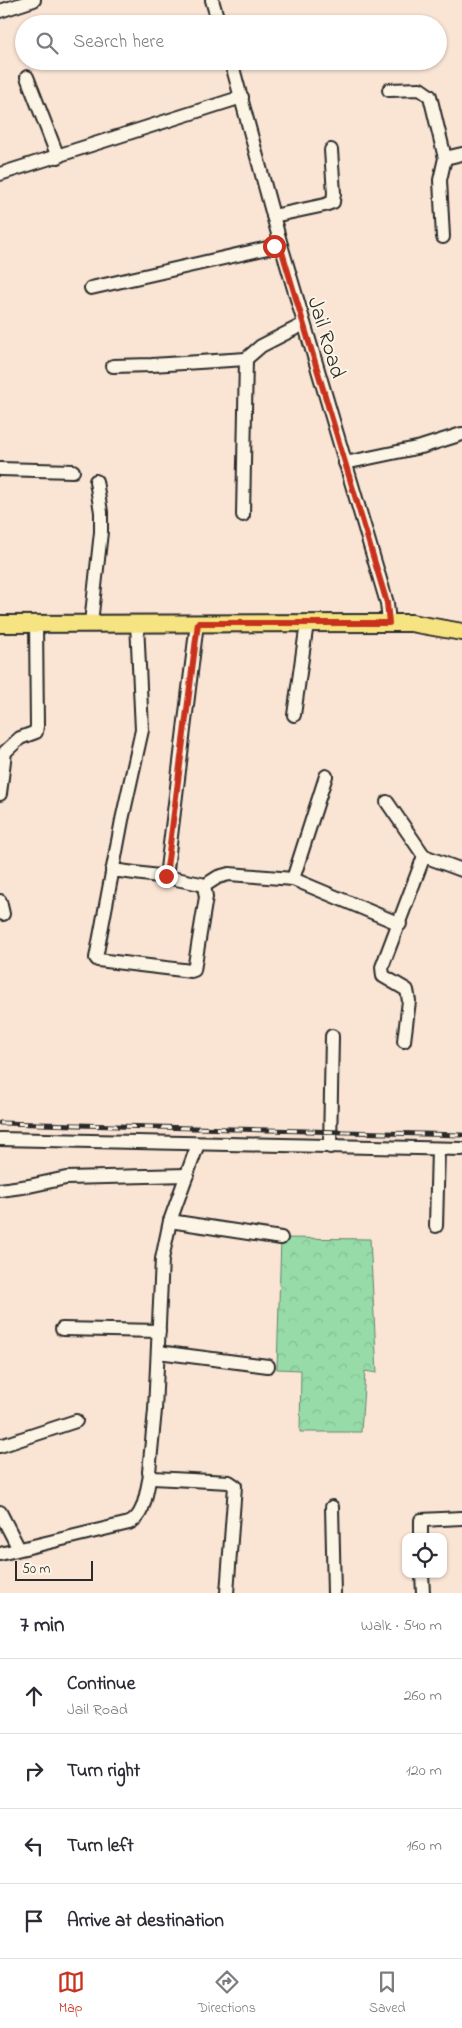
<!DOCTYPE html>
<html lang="en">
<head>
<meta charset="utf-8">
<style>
  :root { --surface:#fff; --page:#f2f2f3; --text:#2b2b33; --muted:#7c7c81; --line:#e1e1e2; --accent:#c8321e }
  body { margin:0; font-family:"Indie Flower",sans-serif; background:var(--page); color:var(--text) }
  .controls { position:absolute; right:15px; bottom:15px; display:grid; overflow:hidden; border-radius:10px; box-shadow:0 1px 4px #0004 }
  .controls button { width:45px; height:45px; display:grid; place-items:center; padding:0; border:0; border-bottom:1px solid var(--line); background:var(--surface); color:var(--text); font:25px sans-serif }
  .scale { position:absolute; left:15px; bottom:12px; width:78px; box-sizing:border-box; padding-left:5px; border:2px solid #2b2b2b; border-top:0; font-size:14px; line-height:18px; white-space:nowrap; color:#2b2b2b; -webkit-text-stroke:4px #fcf5e5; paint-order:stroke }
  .stop { position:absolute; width:15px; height:15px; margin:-11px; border:4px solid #c8321e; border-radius:50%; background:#fff }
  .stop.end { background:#c8321e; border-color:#fff; box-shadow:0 1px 5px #0008 }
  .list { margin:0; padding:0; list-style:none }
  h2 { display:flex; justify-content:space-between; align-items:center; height:65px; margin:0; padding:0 20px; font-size:21px }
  h2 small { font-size:16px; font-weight:400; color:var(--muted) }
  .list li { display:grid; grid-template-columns:32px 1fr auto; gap:15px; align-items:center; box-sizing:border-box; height:75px; padding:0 20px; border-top:1px solid var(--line) }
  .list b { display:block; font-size:19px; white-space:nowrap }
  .list p { margin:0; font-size:16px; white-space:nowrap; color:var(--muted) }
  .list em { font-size:16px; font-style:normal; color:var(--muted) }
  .icon { flex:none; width:28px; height:28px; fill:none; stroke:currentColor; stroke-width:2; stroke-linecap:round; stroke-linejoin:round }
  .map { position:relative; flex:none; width:462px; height:1593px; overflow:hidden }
  .search { position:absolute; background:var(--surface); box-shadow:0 1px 4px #0004; left:15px; right:15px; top:15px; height:55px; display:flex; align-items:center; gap:12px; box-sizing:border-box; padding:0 18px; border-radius:28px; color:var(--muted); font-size:19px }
  .sheet { height:365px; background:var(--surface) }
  nav { display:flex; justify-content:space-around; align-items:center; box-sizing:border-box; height:70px; border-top:1px solid var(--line); background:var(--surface); font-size:14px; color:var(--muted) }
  nav a { display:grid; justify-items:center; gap:2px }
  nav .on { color:var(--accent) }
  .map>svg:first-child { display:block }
</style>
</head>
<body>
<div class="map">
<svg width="462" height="1593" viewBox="0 0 462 1593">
  <defs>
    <pattern id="park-crowns" width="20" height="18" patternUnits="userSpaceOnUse" patternTransform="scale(1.25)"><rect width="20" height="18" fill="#97dca8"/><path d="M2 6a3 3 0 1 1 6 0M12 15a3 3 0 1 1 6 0" fill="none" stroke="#82bd91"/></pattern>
  </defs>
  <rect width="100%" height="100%" fill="#fae4d4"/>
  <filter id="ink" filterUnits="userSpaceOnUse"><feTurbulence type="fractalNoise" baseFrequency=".02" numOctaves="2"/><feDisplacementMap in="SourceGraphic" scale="10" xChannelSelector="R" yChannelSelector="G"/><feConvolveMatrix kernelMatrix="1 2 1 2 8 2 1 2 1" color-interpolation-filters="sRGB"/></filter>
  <g filter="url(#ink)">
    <!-- park -->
    <path fill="url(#park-crowns)" stroke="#61846a" d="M281,1238L370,1239L377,1373L365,1371L361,1432H300L301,1370L277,1369Z"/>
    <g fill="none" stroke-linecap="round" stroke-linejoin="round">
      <defs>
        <g id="minor">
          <path d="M212,0L219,24"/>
          <path d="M0,11L34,0"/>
          <path d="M231,61L281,245L387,603L389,623"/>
          <path d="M27,77L58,157"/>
          <path d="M389,90L420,89L430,96L445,158L440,180L443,237"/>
          <path d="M445,158L462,154"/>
          <path d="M0,174L242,97"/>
          <path d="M273,216L325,205L333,202L334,193L331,150"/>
          <path d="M91,288L281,245"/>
          <path d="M113,366L152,365L246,359"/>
          <path d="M345,463L421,447L462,434"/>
          <path d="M0,469L73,471"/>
          <path d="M243,515L246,359L261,346L304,324"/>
          <path d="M91,623L101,532V512L96,481"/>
          <path d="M294,715L307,623"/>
          <path d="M0,794L5,752L20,738L36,732L37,726L36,624"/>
          <path d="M387,802L424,856"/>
          <path d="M112,870L166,877L201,884L204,886L206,897L194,970L191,971L98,960L96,958L122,820L142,730L137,623"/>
          <path d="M166,877L197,623"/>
          <path d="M293,879L400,924"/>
          <path d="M204,886L218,877L229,874L293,879L326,776"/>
          <path d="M0,901L3,914"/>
          <path d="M404,1041L409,1001L407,990L383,976L382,967L424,856L462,870"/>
          <path d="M0,1139L462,1149"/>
          <path d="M198,1144L170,1221L162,1259L155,1410L149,1472L150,1476L153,1478L229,1482L235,1486L227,1593"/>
          <path d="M330,1147L332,1036"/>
          <path d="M0,1190L29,1186L66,1178L187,1175"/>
          <path d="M170,1221L281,1238"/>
          <path d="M436,1226L438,1149"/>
          <path d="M62,1329L159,1331"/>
          <path d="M158,1352L268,1366"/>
          <path d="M0,1446L76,1421"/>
          <path d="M332,1507L334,1593"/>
          <path d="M0,1512L19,1549"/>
          <path d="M421,1537V1520L462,1518"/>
          <path d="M0,1554L129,1523C145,1516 146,1492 150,1476"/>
          <path d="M422,1574L423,1593"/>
        </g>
        <path id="major" d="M0,624L389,623H411L462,632"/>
      </defs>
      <!-- minor casing -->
      <use href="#minor" stroke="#2b2b2b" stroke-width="16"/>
      <!-- major casing -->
      <use href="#major" stroke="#2b2b2b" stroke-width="20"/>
      <!-- minor -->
      <use href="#minor" stroke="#fcf5e5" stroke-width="12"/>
      <!-- major -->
      <use href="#major" stroke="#f6e381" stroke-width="16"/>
      <defs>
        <path id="rail" d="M0,1123L462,1135"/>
      </defs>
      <!-- rail casing -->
      <use href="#rail" stroke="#2b2b2b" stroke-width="5"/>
      <!-- rail -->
      <use href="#rail" stroke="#fcf5e5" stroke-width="3" stroke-dasharray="9" stroke-linecap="butt"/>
    </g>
  </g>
  <g fill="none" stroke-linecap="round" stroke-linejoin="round" filter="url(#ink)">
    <!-- route -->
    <path stroke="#c8321e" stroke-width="6" d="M166,876L198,623H389L387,603L280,245L274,246"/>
  </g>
  <g text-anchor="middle" stroke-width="4" stroke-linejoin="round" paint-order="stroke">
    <!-- street labels -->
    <g font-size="22" fill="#2b2b2b" stroke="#fcf5e5">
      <text transform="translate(328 337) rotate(73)" y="8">Jail Road</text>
    </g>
  </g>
</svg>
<div class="controls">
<button><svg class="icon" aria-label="locate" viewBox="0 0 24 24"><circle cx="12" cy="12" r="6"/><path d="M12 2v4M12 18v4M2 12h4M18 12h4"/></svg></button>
</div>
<div class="scale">50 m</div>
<div class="stop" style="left:274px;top:246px"></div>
<div class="stop end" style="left:166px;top:876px"></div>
<div class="search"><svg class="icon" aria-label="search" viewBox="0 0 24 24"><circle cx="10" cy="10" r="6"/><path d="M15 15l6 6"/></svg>Search here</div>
</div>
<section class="sheet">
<h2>7 min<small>Walk · 540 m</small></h2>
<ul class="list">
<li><svg class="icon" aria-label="ahead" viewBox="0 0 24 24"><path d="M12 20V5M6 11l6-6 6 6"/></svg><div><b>Continue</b><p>Jail Road</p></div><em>260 m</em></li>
<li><svg class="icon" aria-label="right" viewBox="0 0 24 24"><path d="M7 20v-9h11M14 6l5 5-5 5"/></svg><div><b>Turn right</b></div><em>120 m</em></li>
<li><svg class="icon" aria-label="left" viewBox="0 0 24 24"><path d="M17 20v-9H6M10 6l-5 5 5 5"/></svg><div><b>Turn left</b></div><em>160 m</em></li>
<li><svg class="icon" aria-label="arrive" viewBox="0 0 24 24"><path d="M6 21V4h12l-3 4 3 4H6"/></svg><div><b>Arrive at destination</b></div></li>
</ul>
</section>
<nav>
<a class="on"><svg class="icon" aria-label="map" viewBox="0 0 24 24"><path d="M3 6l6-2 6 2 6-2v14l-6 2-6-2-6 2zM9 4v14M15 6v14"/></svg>Map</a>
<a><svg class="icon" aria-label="directions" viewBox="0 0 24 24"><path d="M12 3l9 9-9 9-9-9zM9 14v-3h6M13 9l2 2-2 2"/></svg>Directions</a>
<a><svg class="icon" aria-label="saved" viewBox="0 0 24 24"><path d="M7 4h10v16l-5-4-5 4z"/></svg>Saved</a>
</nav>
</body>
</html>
